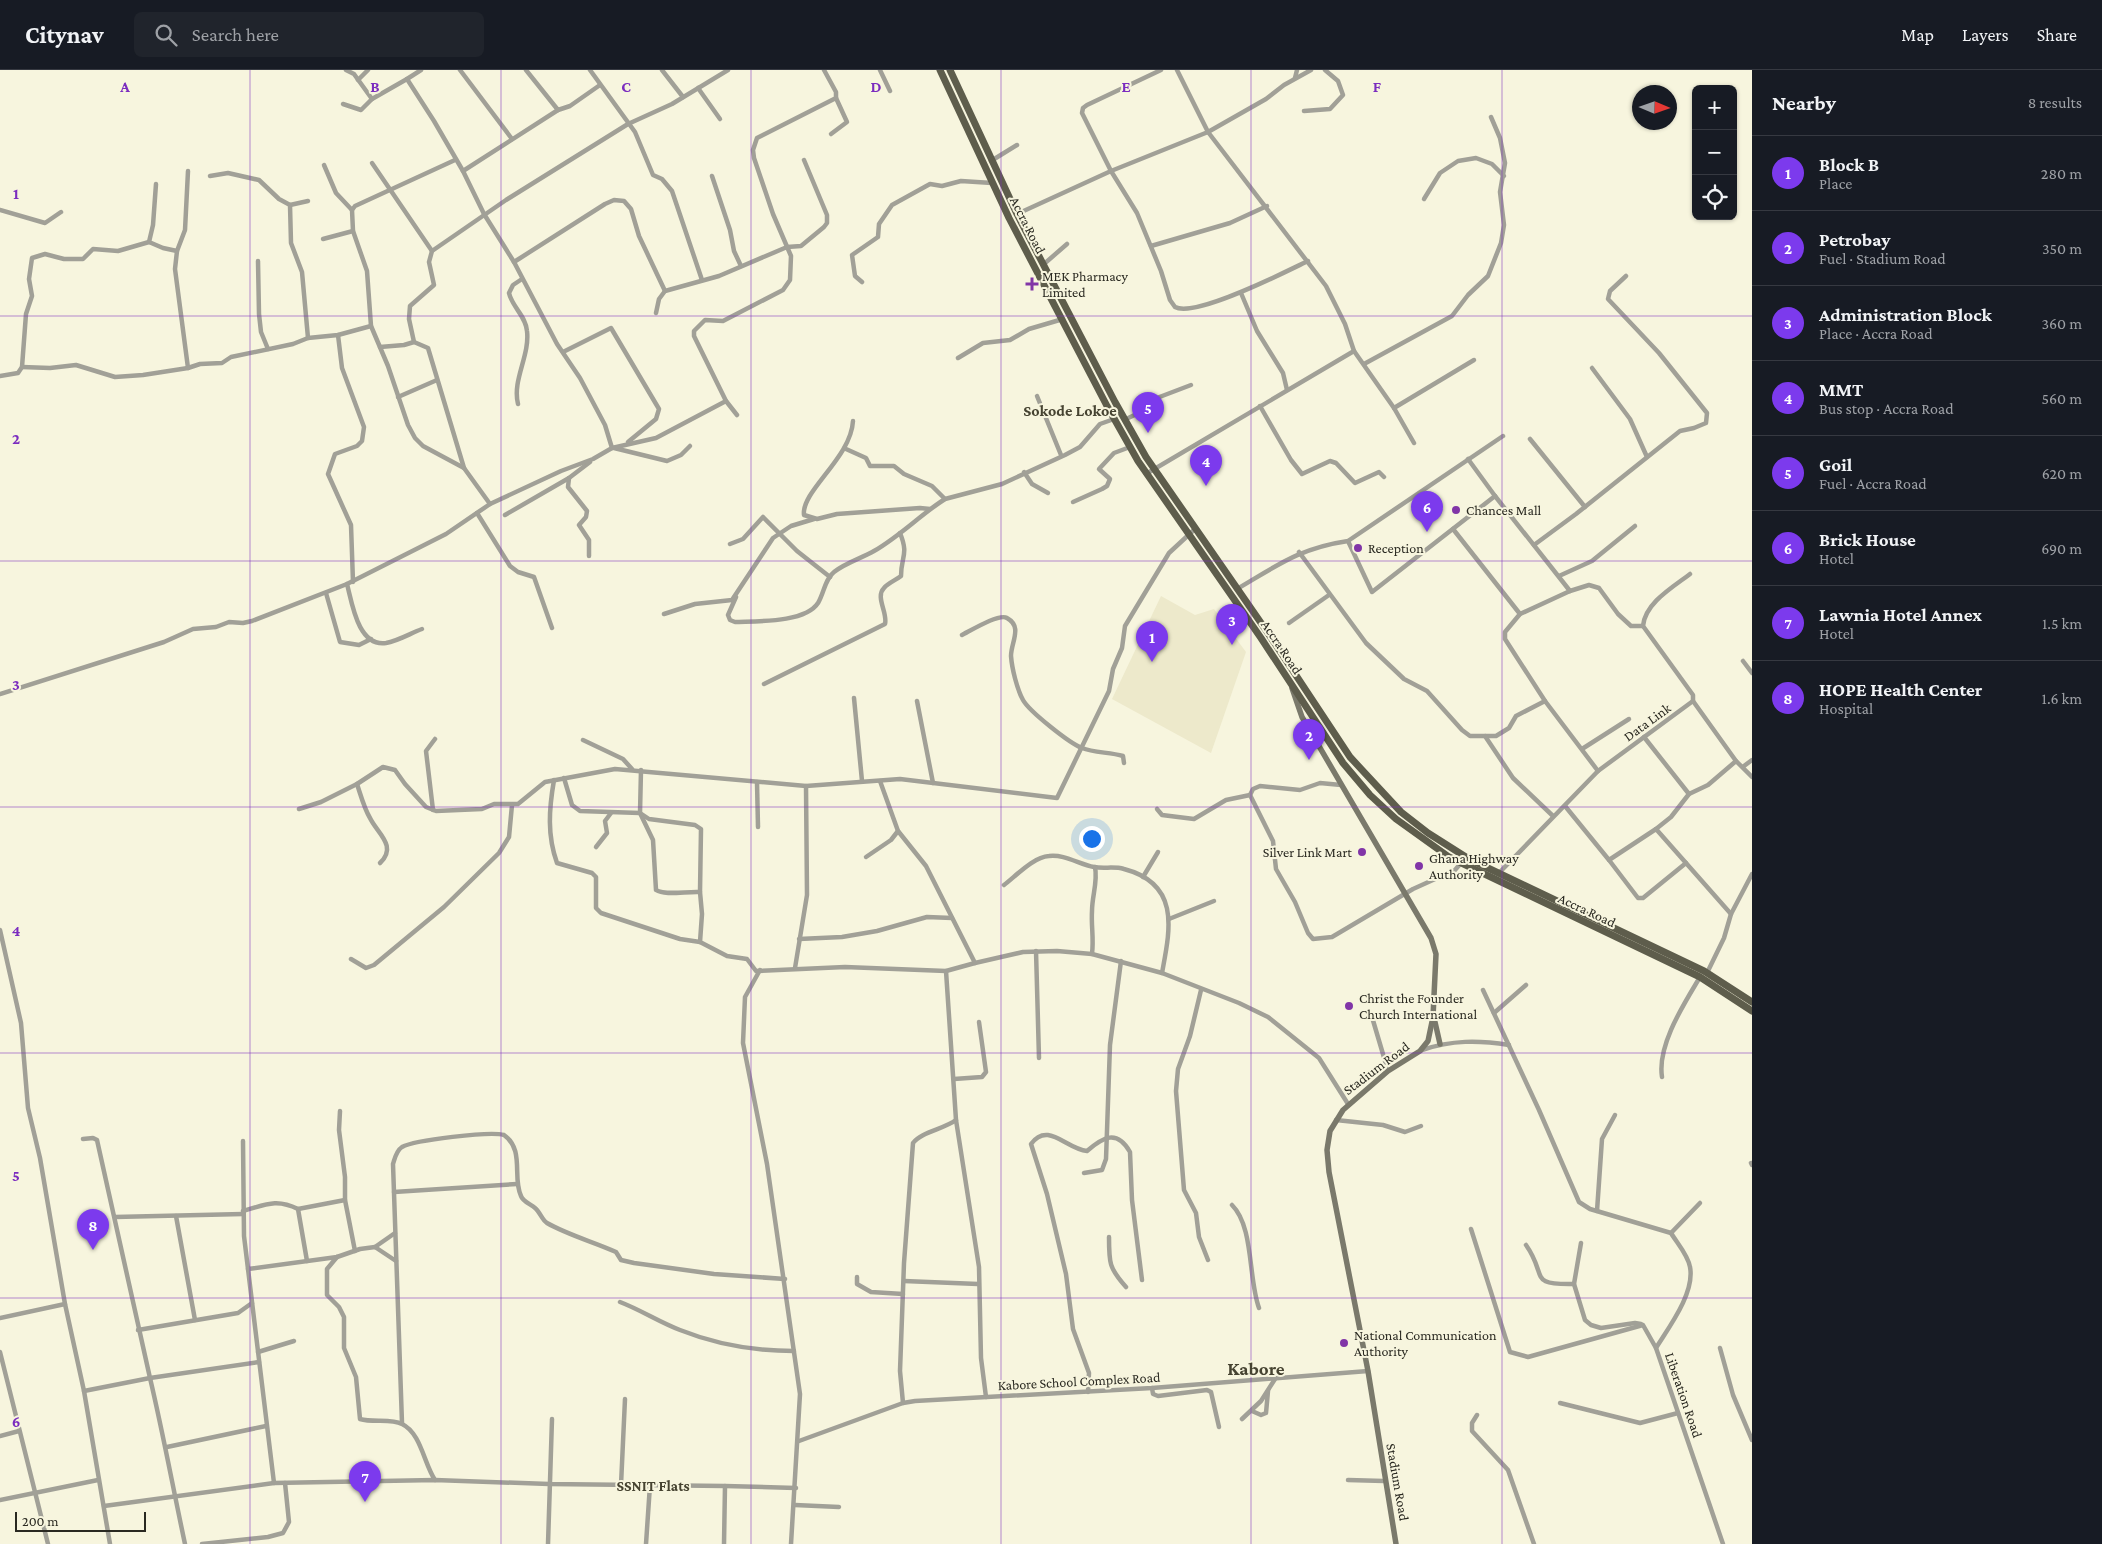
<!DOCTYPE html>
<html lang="en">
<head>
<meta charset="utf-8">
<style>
  :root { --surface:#171b24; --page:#20242c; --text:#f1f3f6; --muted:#9ea1a6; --line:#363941; --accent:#7c3aed }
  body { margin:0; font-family:"Crimson Pro",serif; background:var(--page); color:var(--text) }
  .controls { position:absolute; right:15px; top:15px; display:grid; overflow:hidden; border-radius:8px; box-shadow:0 1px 4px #0004 }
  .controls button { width:45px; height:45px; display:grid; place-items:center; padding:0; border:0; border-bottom:1px solid var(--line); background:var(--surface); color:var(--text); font:25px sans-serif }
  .compass { position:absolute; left:1632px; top:15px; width:45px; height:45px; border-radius:50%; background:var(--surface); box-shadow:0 1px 4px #0004; rotate:92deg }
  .scale { position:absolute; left:15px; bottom:12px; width:131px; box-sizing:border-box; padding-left:5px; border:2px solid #2a2921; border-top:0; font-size:14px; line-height:18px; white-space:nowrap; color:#2a2921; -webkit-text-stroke:4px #f7f5de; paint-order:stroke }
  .you { position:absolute; left:1091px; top:768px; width:18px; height:18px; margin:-12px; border:4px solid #fff; border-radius:50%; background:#1a73e8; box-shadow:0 0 0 8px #1a73e833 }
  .badge { display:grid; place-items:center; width:32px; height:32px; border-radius:50%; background:var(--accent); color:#fff; font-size:16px; font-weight:700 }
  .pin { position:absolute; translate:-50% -41px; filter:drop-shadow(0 1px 2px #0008) }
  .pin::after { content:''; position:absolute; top:26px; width:18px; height:15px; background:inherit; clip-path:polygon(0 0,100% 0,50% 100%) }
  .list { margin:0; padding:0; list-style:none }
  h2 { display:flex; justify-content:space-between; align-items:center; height:65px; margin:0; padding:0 20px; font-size:21px }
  h2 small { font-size:16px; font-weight:400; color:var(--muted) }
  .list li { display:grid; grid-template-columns:32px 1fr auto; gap:15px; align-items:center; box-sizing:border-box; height:75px; padding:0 20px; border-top:1px solid var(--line) }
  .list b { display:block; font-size:19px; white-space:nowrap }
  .list p { margin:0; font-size:16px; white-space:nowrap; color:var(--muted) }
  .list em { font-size:16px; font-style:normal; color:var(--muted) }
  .icon { flex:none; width:28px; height:28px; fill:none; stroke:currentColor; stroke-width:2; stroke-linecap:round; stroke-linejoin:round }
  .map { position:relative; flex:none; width:1752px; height:1474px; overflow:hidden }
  header { display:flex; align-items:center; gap:30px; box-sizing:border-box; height:70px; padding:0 25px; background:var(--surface); border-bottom:1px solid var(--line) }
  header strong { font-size:24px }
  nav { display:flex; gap:28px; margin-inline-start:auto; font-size:18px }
  .search { width:350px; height:45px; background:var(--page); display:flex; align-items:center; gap:12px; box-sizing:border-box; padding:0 18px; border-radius:8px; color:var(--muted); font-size:19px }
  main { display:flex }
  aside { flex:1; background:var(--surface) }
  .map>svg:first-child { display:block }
</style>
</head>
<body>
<header>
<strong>Citynav</strong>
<div class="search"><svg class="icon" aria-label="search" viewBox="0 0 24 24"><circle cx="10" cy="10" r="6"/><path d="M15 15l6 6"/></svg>Search here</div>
<nav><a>Map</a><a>Layers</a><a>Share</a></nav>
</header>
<main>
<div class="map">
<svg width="1752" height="1474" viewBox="0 0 1752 1474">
  <rect width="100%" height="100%" fill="#f7f5de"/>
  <!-- built -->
  <path fill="#ede9cb" d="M1161,526L1195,545L1214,539L1246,582L1211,683L1112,629Z"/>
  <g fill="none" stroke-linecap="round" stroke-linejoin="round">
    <!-- street -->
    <g stroke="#a1a097" stroke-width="4.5">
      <path d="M346,0L354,4L372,29"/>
      <path d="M421,0L407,9L434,51L463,101L484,144L514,192L557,274L580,308L605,355L612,378"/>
      <path d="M460,0L512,69"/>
      <path d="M526,0L558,40L570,36L600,15"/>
      <path d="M590,0L635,62L653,105L662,109L672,121L702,210"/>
      <path d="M662,0L683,27"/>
      <path d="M880,0L890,21"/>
      <path d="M1161,0L1087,35L1083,38L1082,43L1111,101L1137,143L1161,201L1170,230L1175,237C1195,248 1285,202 1308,191"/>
      <path d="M1177,0L1208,62L1326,216L1345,254L1354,281L1394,338L1414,373"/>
      <path d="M1295,8L1297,0"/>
      <path d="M358,10L368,0"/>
      <path d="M698,18L720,49"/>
      <path d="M343,34L361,40L372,29L407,9"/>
      <path d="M1304,41L1330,39L1343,25L1338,11L1325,0"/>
      <path d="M831,64L847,52L836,28"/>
      <path d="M455,90L355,136L352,140L353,161L367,201L371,256L388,296L408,355L415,368L423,376L464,398"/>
      <path d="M991,91L1017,75"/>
      <path d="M372,93L432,181"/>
      <path d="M324,95L336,123L352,140"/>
      <path d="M188,101L185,160L177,181L175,199L188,298"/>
      <path d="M463,101L558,40"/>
      <path d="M210,106L228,103L259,110L279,129L290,135L291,173L302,202L308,268"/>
      <path d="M712,106L730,160L734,181L741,196"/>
      <path d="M156,114L153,155L149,172L163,178L177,181"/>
      <path d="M1424,129L1440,103L1458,91L1476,88L1492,94L1504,106"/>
      <path d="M290,135L308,131"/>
      <path d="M0,140L45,153L61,142"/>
      <path d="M1017,144L1111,101L1208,62L1266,29L1284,15L1311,0"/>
      <path d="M323,169L353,161"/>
      <path d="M1151,176L1230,153L1267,136"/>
      <path d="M258,191L259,244L261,262L268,279"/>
      <path d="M514,192L605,134L614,130L624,131L631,139L639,166L665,221"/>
      <path d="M1044,194L1067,174"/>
      <path d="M862,212L855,206L852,185L878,167L879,154L892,135L930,114L942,116L961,111L992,113"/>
      <path d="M1241,223L1257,261L1283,303L1287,320"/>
      <path d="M656,243L659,229L665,221L719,206L787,177L801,176L824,157L827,153V145L804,90"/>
      <path d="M338,265L342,298L364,357L362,371L357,376L335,384L328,404L351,455L353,512"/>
      <path d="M414,272L409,249L410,236L434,215L429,192L432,181L506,130L628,54L672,34L728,0"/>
      <path d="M380,277L404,275L414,272L428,278L464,398L490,434"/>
      <path d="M563,282L611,258L659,339L656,349L628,372"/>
      <path d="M958,288L983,273L1010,270L1029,259L1063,249"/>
      <path d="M1364,294L1452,246L1468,225L1488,206L1501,173L1504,155L1500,122L1505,93L1500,68L1491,47"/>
      <path d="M22,297L50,298L76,295L115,307L143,305L188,298L200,294L222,293L231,287L293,274L308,268L338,265L371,256"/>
      <path d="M1592,298L1630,349L1647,387"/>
      <path d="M0,306L18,303L22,297L26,244L32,226L29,209L32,188L45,184L64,189H83L93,179L118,181L149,172"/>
      <path d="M1037,326L1061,385"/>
      <path d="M398,327L437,310"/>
      <path d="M518,334C512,310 530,286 527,261C526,246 512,237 509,223L513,215L522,209"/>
      <path d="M1260,336L1291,390L1302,404L1330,391L1336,393L1355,413L1379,402L1384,407"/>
      <path d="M1394,338L1474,290"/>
      <path d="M737,345L726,331L694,266V261L705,250L723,251L783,220L790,210L791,186L773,144L754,88L753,80L757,68L836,28V22L824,0"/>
      <path d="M1125,350C1134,344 1146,343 1149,331L1191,315"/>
      <path d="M853,351C851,388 801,421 804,445L817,449L837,444L920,438L930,439"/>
      <path d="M1530,369L1585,437"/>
      <path d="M614,378L667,391L681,385L690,376"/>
      <path d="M846,379L866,388L870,396H894L904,404L932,416L945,429"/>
      <path d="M1468,389L1495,426L1570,521"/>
      <path d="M1024,402L1032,414L1048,423"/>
      <path d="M1146,404L1354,281"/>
      <path d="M569,408L568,417L587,441L586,447L579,455L589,470V486"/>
      <path d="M1073,432L1102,419L1107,416L1110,409L1099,399L1114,383L1130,377"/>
      <path d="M477,443L510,496L518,502L534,507L552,558"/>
      <path d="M505,445L569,408L590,392"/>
      <path d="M1453,459L1520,544"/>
      <path d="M1348,471L1372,522L1495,426"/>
      <path d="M730,474L743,469L763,447L797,481L830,507"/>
      <path d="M1534,475L1576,444L1680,361L1694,358L1706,353L1707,343L1659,283L1608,229L1610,221L1626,206"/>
      <path d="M1299,482L1366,573L1404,609L1427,621L1462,660L1470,666H1496L1509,658L1516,646L1545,631"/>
      <path d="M1690,504C1673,517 1645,533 1643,556L1693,625V631L1736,691"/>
      <path d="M1559,506L1592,491L1635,456"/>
      <path d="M347,514C352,533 358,577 386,573C398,571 411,563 422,559"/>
      <path d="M1237,519C1278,495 1300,478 1348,471L1503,366"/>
      <path d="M326,523L340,572L359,575L371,569"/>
      <path d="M736,527L728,545L730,550L735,552C756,551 805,553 818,533C824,523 825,509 834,502C845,493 862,488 874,481C900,466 920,445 945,429L1002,414L1065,385L1080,377L1100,354L1114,349"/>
      <path d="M664,544L695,534L732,530L773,468L791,456L814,449"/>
      <path d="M1289,553L1329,525"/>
      <path d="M962,565C970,561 999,543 1007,548C1023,557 1011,572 1011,586C1012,599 1017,619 1023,630C1029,641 1069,673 1082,678C1094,683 1110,682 1123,686L1124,693"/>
      <path d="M1743,591L1752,603"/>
      <path d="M764,614L885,554C888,543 875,527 884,518C888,513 896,510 901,506C901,486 909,485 900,463"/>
      <path d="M0,624L164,572L193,559L216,557L229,552L243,553L252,551L347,514L446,464L490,434L561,401L593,389L612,378L656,368L726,331"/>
      <path d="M854,628L862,711"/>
      <path d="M917,631L933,713"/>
      <path d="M1485,666L1513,708L1553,746"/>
      <path d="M1644,667L1689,724"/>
      <path d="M583,670L623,689L632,699"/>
      <path d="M1582,679L1629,649"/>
      <path d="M1744,696L1752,690"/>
      <path d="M641,700L640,743L653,770L656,820C665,826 687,821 700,822L702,844L700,872L727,886L747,889L756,901L845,897L946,901L975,893L1023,882L1057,881L1092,884L1162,903L1239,933L1268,947L1319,988L1348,1034"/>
      <path d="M1598,701L1545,631L1505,569V562L1520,544L1570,521L1589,515L1599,518L1618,544L1631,556H1643"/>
      <path d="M564,708L572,735L580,741L640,743L649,749L695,755L701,759L700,822"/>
      <path d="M554,710C549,739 547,765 557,793L592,803L596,807V838L601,843L680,869L700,872"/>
      <path d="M880,711L898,761L926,796L975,893"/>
      <path d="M757,712L758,757"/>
      <path d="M357,714C361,726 364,738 370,748C377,763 398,776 380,793"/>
      <path d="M1250,725L1273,771L1276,799L1295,832L1308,863L1313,869L1332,867L1413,819L1455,800L1461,793"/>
      <path d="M1250,725L1253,719L1260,716L1300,720L1320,713L1341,715"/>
      <path d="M1565,736L1609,790L1656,759L1731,844"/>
      <path d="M299,739L321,732L357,714L383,697L395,700L405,714L426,737L436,741L482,739L494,734H518L545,712L615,699L806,716L900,709L1057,728L1109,621L1113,599L1122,578L1125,556L1169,483L1196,458"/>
      <path d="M1157,739L1162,745L1194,749L1226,730L1250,725"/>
      <path d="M433,740L426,681L435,669"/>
      <path d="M1656,759L1671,747L1689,724L1708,715L1736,691L1752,707"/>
      <path d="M596,777L607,763L605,751L611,743"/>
      <path d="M866,787L891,770L898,761"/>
      <path d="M1609,790L1638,828H1643L1686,793"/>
      <path d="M1498,804L1598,701L1693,631"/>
      <path d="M1143,807L1158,782"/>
      <path d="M1004,815C1016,806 1033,787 1049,786C1064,784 1079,794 1094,797C1104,799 1114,796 1124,799C1181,814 1170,860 1162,903"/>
      <path d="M1169,849L1214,831"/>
      <path d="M0,860L21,953L28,1038L40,1088L65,1234L84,1321L110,1474"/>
      <path d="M799,869L842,867L877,861L927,847L952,848"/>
      <path d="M1036,881L1039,988"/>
      <path d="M1092,884C1094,868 1091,856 1092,841C1092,826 1098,811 1095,797"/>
      <path d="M351,889L366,898L374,895L444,837L499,783L509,767L512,735"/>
      <path d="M795,898L807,825L806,716"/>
      <path d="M760,900L745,927L743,973L767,1094L800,1324L791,1474"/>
      <path d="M946,901L956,1050L979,1197L981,1288L986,1327"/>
      <path d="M1707,903L1724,868L1731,844L1752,804"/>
      <path d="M1201,920L1190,966L1178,999L1176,1021L1184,1120L1196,1143L1199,1167L1208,1190"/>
      <path d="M1483,920L1539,1040L1579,1132L1590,1139L1671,1163C1677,1173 1688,1185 1690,1197C1695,1223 1669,1257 1656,1278L1723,1474"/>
      <path d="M1494,943L1526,915"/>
      <path d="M1372,947L1388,1001"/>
      <path d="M1422,980C1452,970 1478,970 1509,975"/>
      <path d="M1662,1007C1657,975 1684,934 1700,907"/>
      <path d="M954,1009L982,1007L986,1002L979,952"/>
      <path d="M340,1041L339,1060L345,1107V1130L355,1181"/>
      <path d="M1336,1050L1383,1055L1405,1062L1421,1056"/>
      <path d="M83,1069L93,1068L97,1070L150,1308L259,1292"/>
      <path d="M243,1071L244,1166L274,1413"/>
      <path d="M1751,1093L1752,1095"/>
      <path d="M1084,1103L1102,1100L1106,1089L1110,975L1121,891"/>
      <path d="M394,1122L517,1114"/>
      <path d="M1232,1135C1254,1157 1248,1208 1259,1238"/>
      <path d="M298,1139L345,1130"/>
      <path d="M243,1141C265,1135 276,1128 298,1139L307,1191"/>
      <path d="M1597,1141L1602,1069L1615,1045"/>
      <path d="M176,1146L195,1250"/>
      <path d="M115,1147L243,1144"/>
      <path d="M1471,1159L1510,1282L1528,1287L1643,1255L1656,1278"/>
      <path d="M1671,1163L1700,1133"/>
      <path d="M1109,1167C1109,1193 1109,1198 1126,1217"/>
      <path d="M1581,1173L1574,1214L1585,1250L1591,1255L1601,1258L1635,1253L1641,1254"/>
      <path d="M1526,1175C1548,1206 1527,1215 1574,1214"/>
      <path d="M375,1177L395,1163"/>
      <path d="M337,1187L327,1199V1225L339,1237L344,1247V1278L356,1307L360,1349C373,1353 391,1348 402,1354C421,1363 424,1394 435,1410"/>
      <path d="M248,1199L337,1187L360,1179L375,1177L396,1191"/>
      <path d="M857,1207V1214L871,1222L903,1224"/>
      <path d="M904,1211L978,1214"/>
      <path d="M620,1232C641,1240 659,1252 680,1260C715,1274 756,1281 794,1281"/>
      <path d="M0,1248L65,1234"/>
      <path d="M138,1260L238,1243L252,1233"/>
      <path d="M1720,1278L1733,1325L1752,1370"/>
      <path d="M0,1282L48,1474"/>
      <path d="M258,1282L294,1271"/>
      <path d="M1152,1318L1153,1324L1158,1326L1207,1320L1211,1322L1219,1357"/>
      <path d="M84,1321L150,1308C163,1363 173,1418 185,1474"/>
      <path d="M1088,1322L1089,1303L1073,1259L1066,1204L1047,1124L1031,1074C1048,1051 1066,1079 1087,1081C1103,1067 1117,1059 1130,1082L1132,1130L1142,1210"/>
      <path d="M903,1333L900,1301L904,1193L913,1073C921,1062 944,1059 956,1050"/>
      <path d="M1560,1333L1640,1353L1678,1343"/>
      <path d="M1252,1341L1261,1345L1266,1343L1268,1321"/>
      <path d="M1477,1345L1472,1353V1361L1508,1400L1534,1474"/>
      <path d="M1242,1349L1261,1331L1275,1309"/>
      <path d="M402,1353L393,1094C395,1088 396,1081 402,1077C415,1070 490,1061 504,1065C525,1080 512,1107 521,1126C523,1132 531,1134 535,1138C540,1142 542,1150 547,1153C568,1165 594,1172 616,1182L621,1190L634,1193L714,1204L785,1209"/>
      <path d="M0,1366L19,1361"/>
      <path d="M799,1371L903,1333L915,1331L1152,1318L1368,1301"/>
      <path d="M167,1377L266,1356"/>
      <path d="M1348,1410L1384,1411"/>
      <path d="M621,1415L625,1329"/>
      <path d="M725,1416L796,1418"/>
      <path d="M0,1430L98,1410"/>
      <path d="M795,1435L839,1437"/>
      <path d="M104,1436L274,1413L435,1410L549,1414L725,1416L724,1474"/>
      <path d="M202,1474L268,1467L283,1463L289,1452L285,1413"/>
      <path d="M548,1474L552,1349"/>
      <path d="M646,1474L650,1415"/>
    </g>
    <!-- secondary -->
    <g stroke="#7a796b" stroke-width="5.5">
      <path d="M1292,618L1302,647L1431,868L1436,884L1433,947L1428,971L1420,981L1388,1001L1343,1040L1330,1061L1327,1080L1329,1102L1368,1301L1396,1474"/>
      <path d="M1435,952L1440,974"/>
    </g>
    <!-- primary -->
    <g stroke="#5e5d4c" stroke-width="7">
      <path d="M940,0L1009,148L1107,336L1138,391L1261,568L1343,693L1370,725L1396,749L1449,787L1700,907L1752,941"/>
      <path d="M950,0L1017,144L1115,332L1146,387L1268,563L1350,687L1401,742L1428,763L1469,789L1704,901L1752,932"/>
    </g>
  </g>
  <!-- grid -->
  <path fill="none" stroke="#7b2cbf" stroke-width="1" stroke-opacity="0.55" d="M250,0V1474M501,0V1474M751,0V1474M1001,0V1474M1251,0V1474M1502,0V1474M0,246H1752M0,491H1752M0,737H1752M0,983H1752M0,1228H1752"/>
  <!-- markers -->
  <g fill="#8135a7" stroke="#f7f5de" stroke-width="2">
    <path d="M1029.5 206.5h5v5h5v5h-5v5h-5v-5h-5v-5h5z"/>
    <circle cx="1456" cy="440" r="5"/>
    <circle cx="1358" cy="478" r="5"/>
    <circle cx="1362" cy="782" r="5"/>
    <circle cx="1419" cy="796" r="5"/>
    <circle cx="1349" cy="936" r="5"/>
    <circle cx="1344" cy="1273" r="5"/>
  </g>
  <g text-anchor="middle" stroke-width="4" stroke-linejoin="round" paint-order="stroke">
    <!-- street labels -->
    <g font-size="14" fill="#2a2921" stroke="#f7f5de">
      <text transform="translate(1028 155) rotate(63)" y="5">Accra Road</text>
      <text transform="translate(1282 577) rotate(56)" y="5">Accra Road</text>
      <text transform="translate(1647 652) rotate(-36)" y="5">Data Link</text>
      <text transform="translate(1587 840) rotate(25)" y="5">Accra Road</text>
      <text transform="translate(1376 998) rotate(-37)" y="5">Stadium Road</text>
      <text transform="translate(1079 1311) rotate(-3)" y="5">Kabore School Complex Road</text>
      <text transform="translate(1684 1325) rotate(71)" y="5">Liberation Road</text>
      <text transform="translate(1398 1412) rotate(80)" y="5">Stadium Road</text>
    </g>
    <!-- poi labels -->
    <g font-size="14" fill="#2a2921" stroke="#f7f5de" text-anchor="start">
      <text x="1042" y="211">MEK Pharmacy<tspan x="1042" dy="16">Limited</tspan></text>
      <text x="1466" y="445">Chances Mall</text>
      <text x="1368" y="483">Reception</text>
      <text x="1352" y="787" text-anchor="end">Silver Link Mart</text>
      <text x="1429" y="793">Ghana Highway<tspan x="1429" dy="16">Authority</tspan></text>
      <text x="1359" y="933">Christ the Founder<tspan x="1359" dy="16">Church International</tspan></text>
      <text x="1354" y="1270">National Communication<tspan x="1354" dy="16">Authority</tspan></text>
    </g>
    <!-- neighbourhood labels -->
    <g font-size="15" font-weight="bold" fill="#464331" stroke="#f7f5de">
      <text x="653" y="1421">SSNIT Flats</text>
    </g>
    <!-- quarter labels -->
    <g font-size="16" font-weight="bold" fill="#464331" stroke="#f7f5de">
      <text x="1070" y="346">Sokode Lokoe</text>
    </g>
    <!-- district labels -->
    <g font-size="19" font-weight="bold" fill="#464331" stroke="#f7f5de">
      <text x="1256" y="1305">Kabore</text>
    </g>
  </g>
  <g font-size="16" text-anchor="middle" font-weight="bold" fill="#7b2cbf" stroke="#f7f5de" stroke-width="4" stroke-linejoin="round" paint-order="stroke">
    <text x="125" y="22">A</text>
    <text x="375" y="22">B</text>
    <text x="626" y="22">C</text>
    <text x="876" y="22">D</text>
    <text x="1126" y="22">E</text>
    <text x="1377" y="22">F</text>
    <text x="16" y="129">1</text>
    <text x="16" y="374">2</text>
    <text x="16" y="620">3</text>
    <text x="16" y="866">4</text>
    <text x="16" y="1111">5</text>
    <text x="16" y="1357">6</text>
  </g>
</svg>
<div class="controls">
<button>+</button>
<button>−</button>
<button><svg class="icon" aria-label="locate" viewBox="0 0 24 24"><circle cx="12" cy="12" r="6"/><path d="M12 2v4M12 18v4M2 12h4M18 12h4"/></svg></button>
</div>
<svg class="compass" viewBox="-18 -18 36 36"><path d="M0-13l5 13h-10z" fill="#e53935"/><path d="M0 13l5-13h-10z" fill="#9ea1a6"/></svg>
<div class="scale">200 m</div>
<div class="you"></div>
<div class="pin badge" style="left:1152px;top:592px">1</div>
<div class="pin badge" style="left:1309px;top:690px">2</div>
<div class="pin badge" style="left:1232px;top:575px">3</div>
<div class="pin badge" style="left:1206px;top:416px">4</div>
<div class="pin badge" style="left:1148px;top:363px">5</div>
<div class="pin badge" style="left:1427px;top:462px">6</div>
<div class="pin badge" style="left:365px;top:1432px">7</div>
<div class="pin badge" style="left:93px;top:1180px">8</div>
</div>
<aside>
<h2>Nearby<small>8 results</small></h2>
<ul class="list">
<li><span class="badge">1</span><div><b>Block B</b><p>Place</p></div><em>280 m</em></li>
<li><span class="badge">2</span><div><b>Petrobay</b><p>Fuel · Stadium Road</p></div><em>350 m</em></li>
<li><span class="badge">3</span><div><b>Administration Block</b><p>Place · Accra Road</p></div><em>360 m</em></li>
<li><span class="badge">4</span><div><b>MMT</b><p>Bus stop · Accra Road</p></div><em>560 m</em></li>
<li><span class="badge">5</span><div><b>Goil</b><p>Fuel · Accra Road</p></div><em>620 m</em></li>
<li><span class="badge">6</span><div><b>Brick House</b><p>Hotel</p></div><em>690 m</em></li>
<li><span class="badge">7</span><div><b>Lawnia Hotel Annex</b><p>Hotel</p></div><em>1.5 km</em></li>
<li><span class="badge">8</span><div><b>HOPE Health Center</b><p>Hospital</p></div><em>1.6 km</em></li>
</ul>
</aside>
</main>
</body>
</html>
